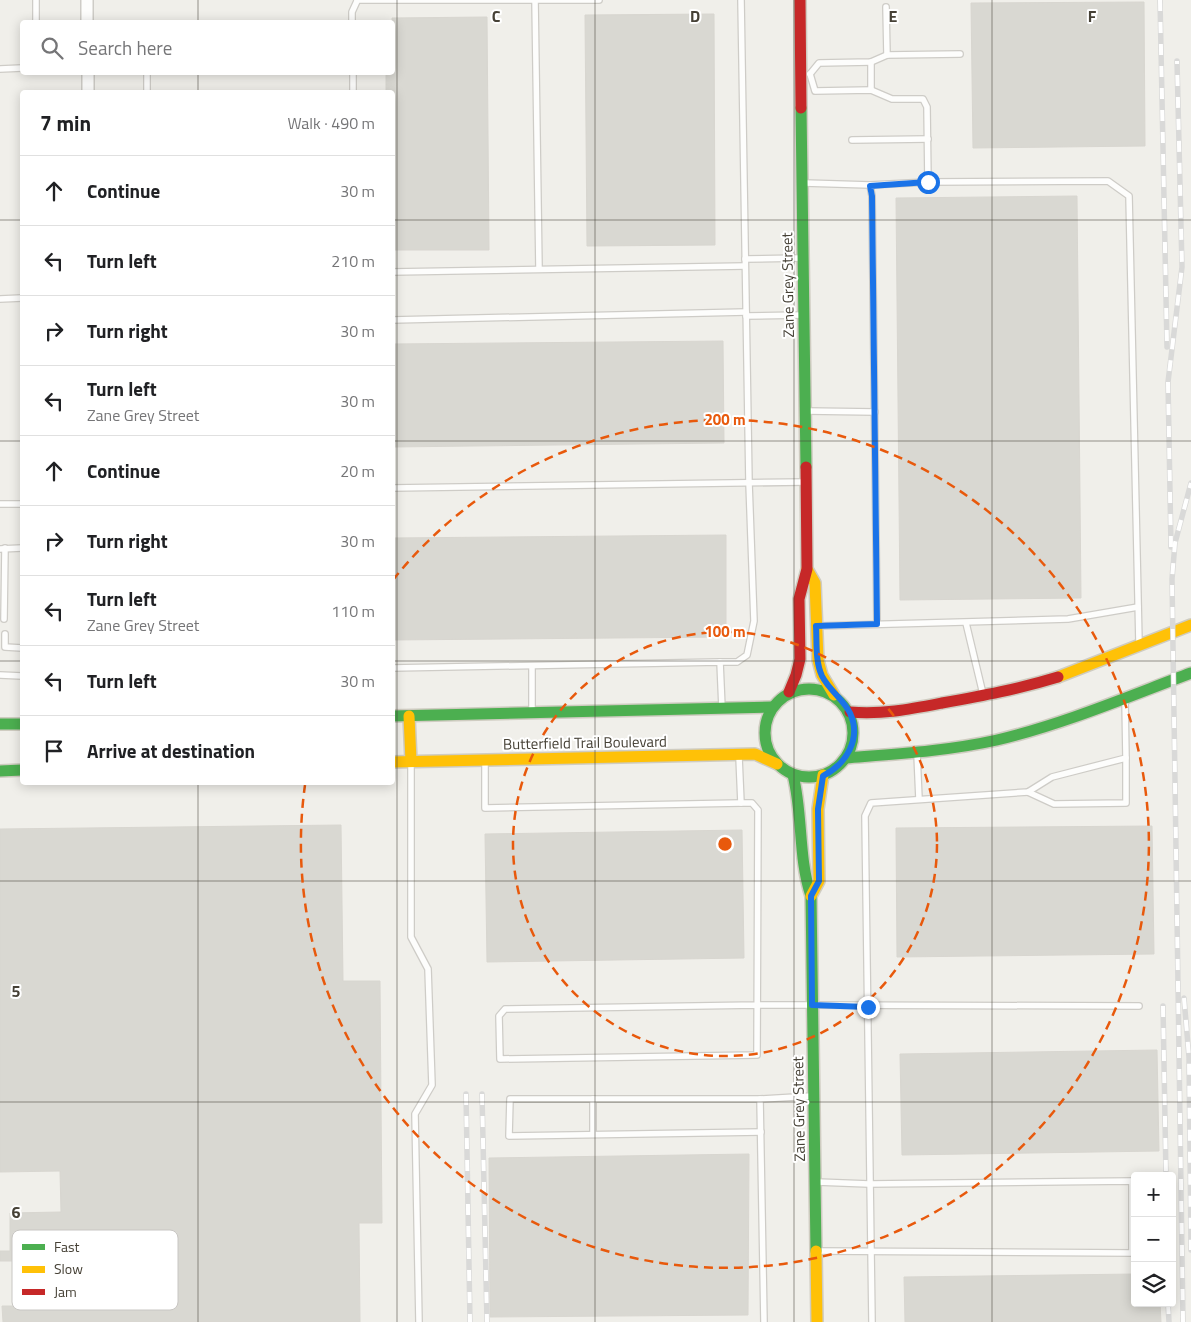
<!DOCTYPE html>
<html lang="en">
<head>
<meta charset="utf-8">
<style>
  :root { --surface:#fff; --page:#f2f2f2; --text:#202124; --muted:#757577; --line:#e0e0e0 }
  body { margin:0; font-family:"Titillium Web",sans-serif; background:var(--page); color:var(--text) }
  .controls { position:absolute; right:15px; bottom:15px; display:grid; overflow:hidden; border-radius:5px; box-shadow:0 2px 12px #0003 }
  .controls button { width:45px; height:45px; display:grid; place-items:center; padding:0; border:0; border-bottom:1px solid var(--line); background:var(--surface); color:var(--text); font:25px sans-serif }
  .stop { position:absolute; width:15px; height:15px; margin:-11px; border:4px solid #1a73e8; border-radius:50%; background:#fff }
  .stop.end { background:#1a73e8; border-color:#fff; box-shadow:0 1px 5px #0008 }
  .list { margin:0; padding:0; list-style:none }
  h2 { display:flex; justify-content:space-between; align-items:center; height:65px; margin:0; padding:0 20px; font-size:21px }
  h2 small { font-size:16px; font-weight:400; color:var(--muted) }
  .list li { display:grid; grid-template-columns:32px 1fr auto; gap:15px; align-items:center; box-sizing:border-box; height:70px; padding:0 20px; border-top:1px solid var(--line) }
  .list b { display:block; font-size:19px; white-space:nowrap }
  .list p { margin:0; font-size:16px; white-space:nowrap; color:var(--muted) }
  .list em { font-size:16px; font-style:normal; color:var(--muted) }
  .icon { flex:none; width:28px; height:28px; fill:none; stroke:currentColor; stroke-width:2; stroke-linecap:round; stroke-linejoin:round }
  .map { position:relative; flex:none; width:1191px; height:1322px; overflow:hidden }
  .search { position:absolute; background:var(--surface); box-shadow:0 2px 12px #0003; left:20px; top:20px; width:375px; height:55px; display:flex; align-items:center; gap:12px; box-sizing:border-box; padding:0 18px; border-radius:5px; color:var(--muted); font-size:19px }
  .panel { position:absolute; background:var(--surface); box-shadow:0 2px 12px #0003; left:20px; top:90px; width:375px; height:695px; border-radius:5px }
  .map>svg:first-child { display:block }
</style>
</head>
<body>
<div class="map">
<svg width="1191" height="1322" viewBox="0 0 1191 1322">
  <rect width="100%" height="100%" fill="#f0efea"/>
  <!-- building -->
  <g fill="#d9d8d2" stroke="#d8d6d0">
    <path d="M1144,2L1145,146L973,148L971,3Z"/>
    <path d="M714,14L715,245L587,246L585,15Z"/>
    <path d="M487,17L489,250H392V92H386V72H392V18Z"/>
    <path d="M1077,196L1081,598L900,600L896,198Z"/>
    <path d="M723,341L724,443L392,447V344Z"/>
    <path d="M726,535V637L392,640V538Z"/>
    <path d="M341,825L343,981H380L382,1223H359L360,1322H3L2,1306H30V1261H0V1251H10V1213L61,1212L60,1171L0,1172V829Z"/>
    <path d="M1152,826L1154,954L897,957L896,828Z"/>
    <path d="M742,830L744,958L487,962L485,834Z"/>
    <path d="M1157,1050L1159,1151L902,1155L900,1054Z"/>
    <path d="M749,1154L748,1315L490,1317L489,1158Z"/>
    <path d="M1135,1274V1303H1160L1161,1322H905L904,1277Z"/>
  </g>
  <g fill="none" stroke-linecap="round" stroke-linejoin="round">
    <defs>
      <g id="lane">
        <path d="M36,0V22"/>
        <path d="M357,0H599"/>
        <path d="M535,0L539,269"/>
        <path d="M886,7L887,55"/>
        <path d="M352,22V12L357,1"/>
        <path d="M871,62V90"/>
        <path d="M0,69L22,68"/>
        <path d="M147,72V92"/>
        <path d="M353,72V92"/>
        <path d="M810,74L815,91L871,90L892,99H923L927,107L928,182L870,185"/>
        <path d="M810,74L819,63L871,62L887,55L960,54"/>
        <path d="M852,140L928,139"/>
        <path d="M928,182L1108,181L1129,196L1139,643"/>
        <path d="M804,183L870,185L872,196L877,624"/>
        <path d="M745,259L801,258"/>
        <path d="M392,272L745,266"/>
        <path d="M0,299L22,298"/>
        <path d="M746,316L802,315"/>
        <path d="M392,320L746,312"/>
        <path d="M807,411L875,412"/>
        <path d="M392,488L805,482"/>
        <path d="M0,504H22"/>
        <path d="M0,549L22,548"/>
        <path d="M4,619L5,548"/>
        <path d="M966,623L983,694"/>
        <path d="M818,626L1068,619L1138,607"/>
        <path d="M5,634V647L22,648"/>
        <path d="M720,662H737L747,655L754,621L749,483L741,0"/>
        <path d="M532,666V711"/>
        <path d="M392,668L720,662L722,708"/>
        <path d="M0,675L22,676"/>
        <path d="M917,754L919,799"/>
        <path d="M739,757L741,803H752L758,810L757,1055L500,1059L499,1016L505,1009L757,1005H813L1139,1006"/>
        <path d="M485,761V808L741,803"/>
        <path d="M411,763V937L428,969L432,1085L415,1114L419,1322"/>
        <path d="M1028,792L1054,804L1126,803V758"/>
        <path d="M593,1099V1134"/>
        <path d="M760,1099H510L509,1136L761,1132"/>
        <path d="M817,1182L869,1184L1132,1181V1253L818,1251"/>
        <path d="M764,1322L760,1099L812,1096"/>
        <path d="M872,1322L865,816L871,803L1028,792L1052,777L1126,758L1125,700"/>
      </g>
      <g id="street">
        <path d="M87,0V22"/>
        <path d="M88,72V92"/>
      </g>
      <g id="fast">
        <path d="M801,108L806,467"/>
        <circle cx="809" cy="733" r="44"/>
        <path d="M392,716L772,707"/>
        <path d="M0,724H22"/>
        <path d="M846,758C896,754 948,751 997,740C1064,724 1127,697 1191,673"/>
        <path d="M0,771L22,770"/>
        <path d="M793,775C803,815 798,857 811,896L816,1251"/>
      </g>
      <g id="slow">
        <path d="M807,569L815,583L818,660L822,675L834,695"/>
        <path d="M1058,677L1191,625"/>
        <path d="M409,716L411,761"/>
        <path d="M392,762L755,754L777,764"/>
        <path d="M811,896L819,881L818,809L823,775"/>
        <path d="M816,1251L817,1322"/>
      </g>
      <g id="jam">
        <path d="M800,0L801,108"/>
        <path d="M789,692L796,675L800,659L799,599L807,569L806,467"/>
        <path d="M850,712C881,715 911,709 942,703C981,696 1019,689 1058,677"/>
      </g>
    </defs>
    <!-- lane casing -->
    <use href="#lane" stroke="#ceccc7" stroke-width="8"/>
    <!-- street casing -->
    <use href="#street" stroke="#ceccc7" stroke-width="14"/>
    <!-- fast casing -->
    <use href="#fast" stroke="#cfccc1" stroke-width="14"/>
    <!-- slow casing -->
    <use href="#slow" stroke="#cfccc1" stroke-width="14"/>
    <!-- jam casing -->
    <use href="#jam" stroke="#cfccc1" stroke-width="14"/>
    <!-- lane -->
    <use href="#lane" stroke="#fdfdfc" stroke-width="5.5"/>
    <!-- street -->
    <use href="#street" stroke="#fdfdfc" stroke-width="11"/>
    <!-- fast -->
    <use href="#fast" stroke="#4caf50" stroke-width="11"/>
    <!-- slow -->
    <use href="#slow" stroke="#ffc107" stroke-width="11"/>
    <!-- jam -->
    <use href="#jam" stroke="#c62828" stroke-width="11"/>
    <defs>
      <g id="rail">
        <path d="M1160,0L1167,347"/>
        <path d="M1171,547L1168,382L1182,267L1177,61"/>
        <path d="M1184,998L1189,1057L1191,1250"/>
        <path d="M1163,1006L1166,1176"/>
        <path d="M466,1094L470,1322"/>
        <path d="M482,1094L487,1322"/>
        <path d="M1168,1303L1169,1322"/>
        <path d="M1183,1322L1172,579L1175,543L1191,483"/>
      </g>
    </defs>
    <!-- rail casing -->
    <use href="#rail" stroke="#d9d9d8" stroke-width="5.5"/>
    <!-- rail -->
    <use href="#rail" stroke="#fff" stroke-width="4" stroke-dasharray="11" stroke-linecap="butt"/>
  </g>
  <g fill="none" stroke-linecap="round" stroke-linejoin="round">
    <!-- route -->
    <path stroke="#1a73e8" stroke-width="6" d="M868,1007L812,1005L811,896L819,881L818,809L823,776C846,764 862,739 850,713C843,699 829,690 822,676C815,661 817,642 816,626L877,624L872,196L870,186L928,182"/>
  </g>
  <!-- grid -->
  <path fill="none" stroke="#464136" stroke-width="1" stroke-opacity="0.55" d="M198,0V22M397,0V1322M595,0V1322M794,0V1322M992,0V1322M198,72V92M0,220H22M392,220H1191M0,441H22M392,441H1191M0,661H22M392,661H1191M198,782V1322M0,881H1191M0,1102H1191"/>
  <!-- distance rings -->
  <g fill="none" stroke="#e8590c" stroke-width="2.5" stroke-dasharray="9 6">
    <circle cx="725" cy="844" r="212"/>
    <path d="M393 580A424 424 0 1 1 305 785"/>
  </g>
  <g text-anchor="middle" stroke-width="4" stroke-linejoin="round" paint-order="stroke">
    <!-- street labels -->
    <g font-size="15" fill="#464136" stroke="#fff">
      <text transform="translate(788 285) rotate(-91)" y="5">Zane Grey Street</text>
      <text transform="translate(585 743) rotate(-1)" y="5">Butterfield Trail Boulevard</text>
      <text transform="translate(799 1109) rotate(-91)" y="5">Zane Grey Street</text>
    </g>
  </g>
  <!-- legend -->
  <rect x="12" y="1230" width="166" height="80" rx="8" fill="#fff" stroke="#c8c6c3" stroke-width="1"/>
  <rect x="22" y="1244" width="23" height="6" fill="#4caf50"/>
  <rect x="22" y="1266" width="23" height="7" fill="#ffc107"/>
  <rect x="22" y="1289" width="23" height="6" fill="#c62828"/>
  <g font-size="14" fill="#464136">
    <text x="54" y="1252">Fast</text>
    <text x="54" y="1274">Slow</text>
    <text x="54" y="1297">Jam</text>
  </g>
  <g font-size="16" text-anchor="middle" font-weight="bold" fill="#464136" stroke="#fff" stroke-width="4" stroke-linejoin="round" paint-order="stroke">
    <text x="496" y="22">C</text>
    <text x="695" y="22">D</text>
    <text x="893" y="22">E</text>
    <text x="1092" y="22">F</text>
    <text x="16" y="997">5</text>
    <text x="16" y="1218">6</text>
  </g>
  <circle cx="725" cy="844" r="8" fill="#e8590c" stroke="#fff" stroke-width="2.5"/>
  <g font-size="15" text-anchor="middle" font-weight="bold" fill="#e8590c" stroke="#fff" stroke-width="4" stroke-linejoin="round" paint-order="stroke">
    <text x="725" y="425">200 m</text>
    <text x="725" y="637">100 m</text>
  </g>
</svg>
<div class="controls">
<button>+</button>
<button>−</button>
<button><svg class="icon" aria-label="layers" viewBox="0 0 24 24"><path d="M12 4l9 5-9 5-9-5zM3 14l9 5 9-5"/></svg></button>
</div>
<div class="stop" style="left:928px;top:182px"></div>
<div class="stop end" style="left:868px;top:1007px"></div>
<div class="search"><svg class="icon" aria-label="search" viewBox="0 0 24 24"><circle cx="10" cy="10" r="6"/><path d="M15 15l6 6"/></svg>Search here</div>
<section class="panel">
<h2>7 min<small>Walk · 490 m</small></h2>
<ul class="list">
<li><svg class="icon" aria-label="ahead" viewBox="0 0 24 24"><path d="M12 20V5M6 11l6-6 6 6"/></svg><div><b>Continue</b></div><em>30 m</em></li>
<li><svg class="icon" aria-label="left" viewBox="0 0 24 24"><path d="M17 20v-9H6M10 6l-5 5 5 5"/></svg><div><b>Turn left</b></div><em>210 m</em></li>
<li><svg class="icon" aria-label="right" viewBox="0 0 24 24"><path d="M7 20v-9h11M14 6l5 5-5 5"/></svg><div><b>Turn right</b></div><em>30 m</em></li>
<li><svg class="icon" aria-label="left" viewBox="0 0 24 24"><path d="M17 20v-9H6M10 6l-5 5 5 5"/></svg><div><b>Turn left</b><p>Zane Grey Street</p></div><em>30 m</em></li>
<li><svg class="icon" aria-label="ahead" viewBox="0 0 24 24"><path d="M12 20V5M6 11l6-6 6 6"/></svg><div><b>Continue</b></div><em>20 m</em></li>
<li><svg class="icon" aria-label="right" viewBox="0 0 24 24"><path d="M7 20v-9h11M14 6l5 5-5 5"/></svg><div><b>Turn right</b></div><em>30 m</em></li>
<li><svg class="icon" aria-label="left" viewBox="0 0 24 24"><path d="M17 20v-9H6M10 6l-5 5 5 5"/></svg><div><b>Turn left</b><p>Zane Grey Street</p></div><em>110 m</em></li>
<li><svg class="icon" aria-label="left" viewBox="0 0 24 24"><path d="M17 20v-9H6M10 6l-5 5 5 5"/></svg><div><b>Turn left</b></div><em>30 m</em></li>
<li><svg class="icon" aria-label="arrive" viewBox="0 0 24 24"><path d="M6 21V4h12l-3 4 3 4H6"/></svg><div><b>Arrive at destination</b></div></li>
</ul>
</section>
</div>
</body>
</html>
